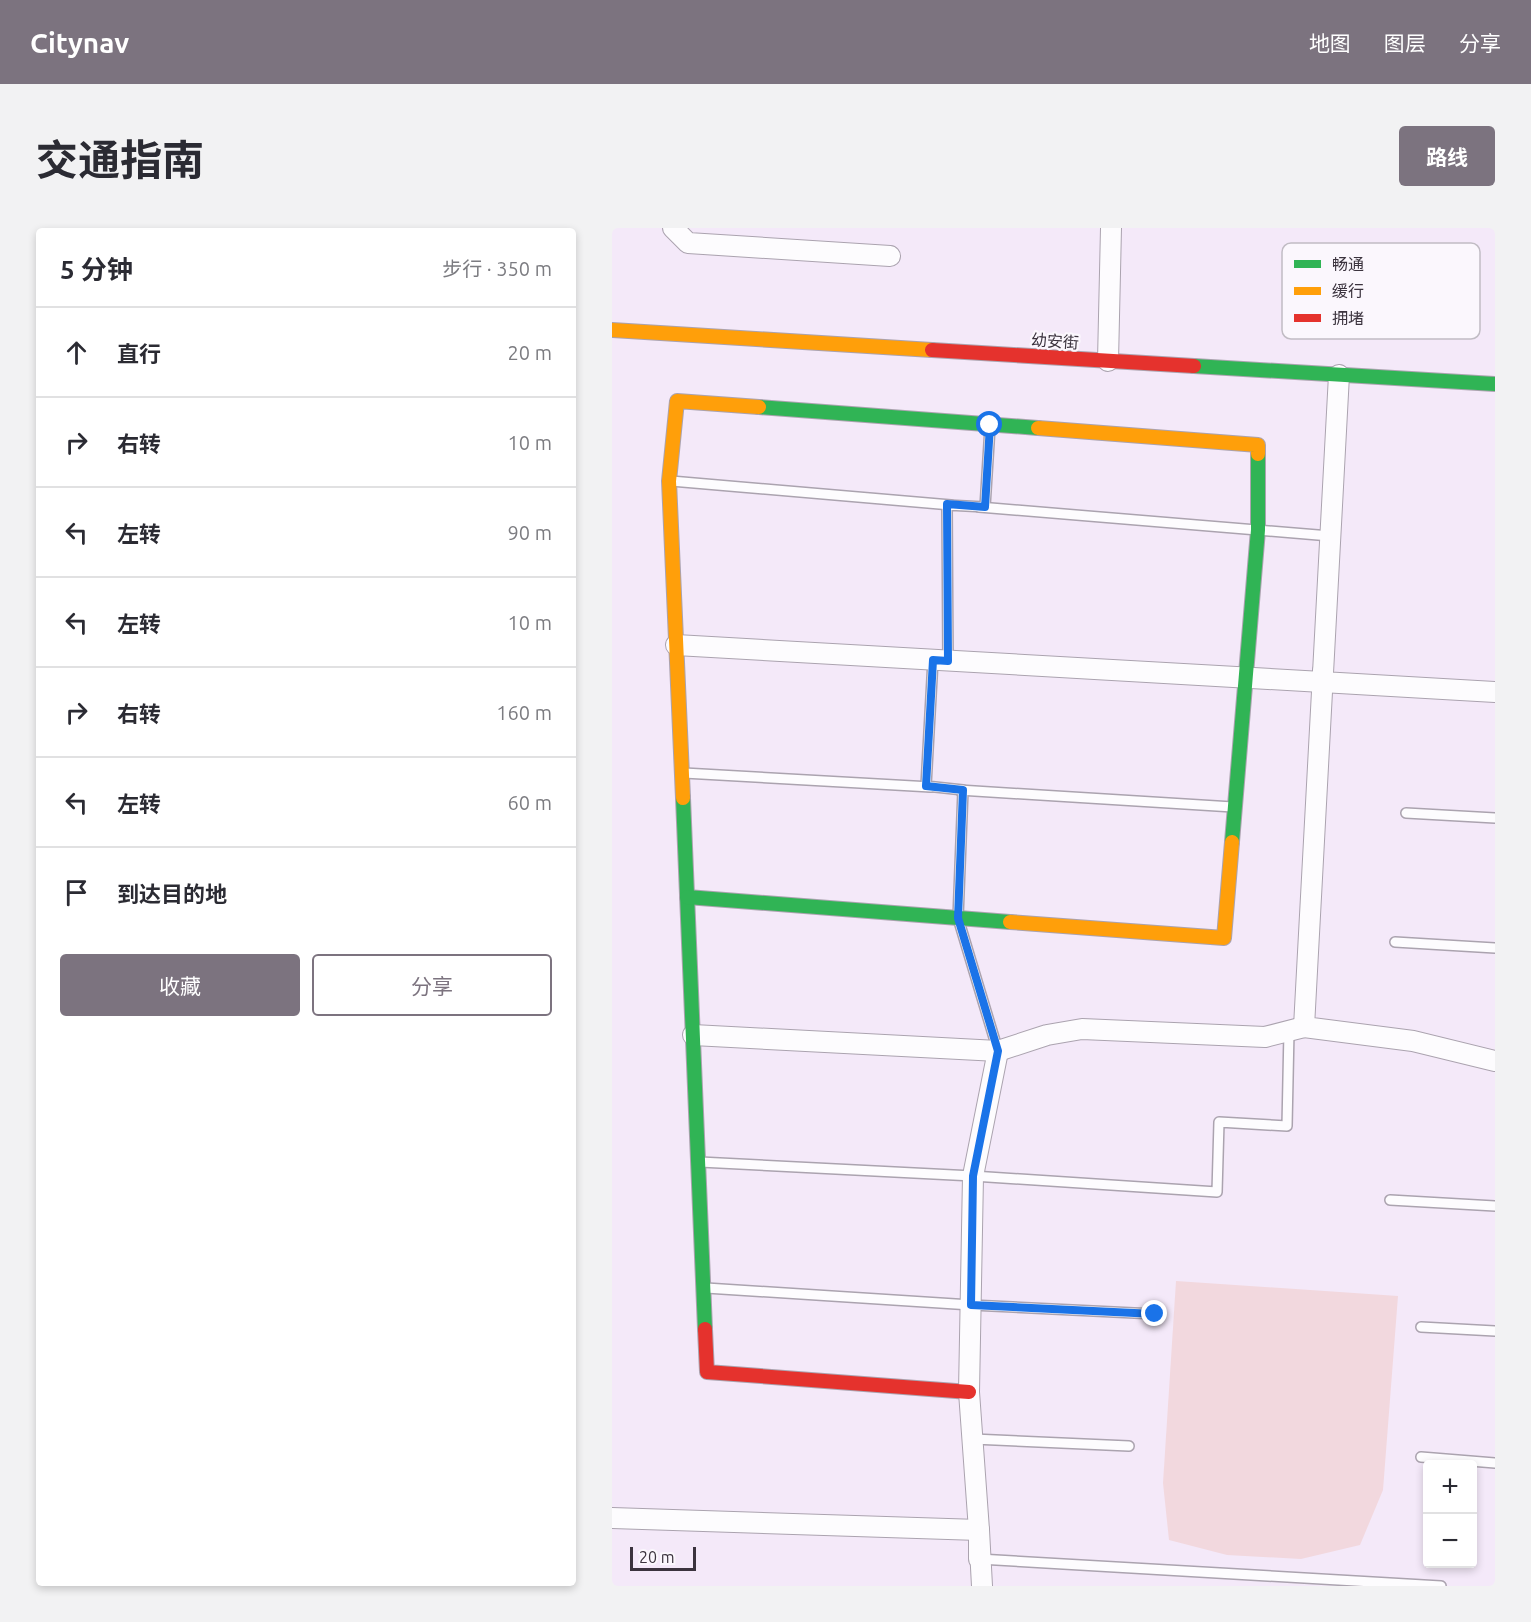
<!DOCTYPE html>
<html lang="zh">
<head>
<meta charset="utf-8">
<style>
  :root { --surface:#fff; --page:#f2f2f3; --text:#2b2b33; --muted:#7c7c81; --line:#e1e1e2; --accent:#7c737f }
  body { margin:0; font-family:Ubuntu,"Noto Sans SC",sans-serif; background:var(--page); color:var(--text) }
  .controls { position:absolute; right:18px; bottom:18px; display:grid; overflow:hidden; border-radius:6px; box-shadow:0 3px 9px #0003 }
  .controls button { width:54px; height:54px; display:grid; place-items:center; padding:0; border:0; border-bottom:2px solid var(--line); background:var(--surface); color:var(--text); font:30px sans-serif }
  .scale { position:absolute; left:18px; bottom:15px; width:66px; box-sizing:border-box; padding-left:6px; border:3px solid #3b333e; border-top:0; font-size:16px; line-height:21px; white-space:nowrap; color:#3b333e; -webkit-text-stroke:4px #fbf7fd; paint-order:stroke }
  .stop { position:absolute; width:18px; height:18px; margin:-14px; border:4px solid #1a73e8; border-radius:50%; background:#fff }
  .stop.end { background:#1a73e8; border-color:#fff; box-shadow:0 2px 6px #0008 }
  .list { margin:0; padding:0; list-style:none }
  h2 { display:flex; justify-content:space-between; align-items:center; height:78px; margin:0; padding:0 24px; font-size:26px }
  h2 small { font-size:20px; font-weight:400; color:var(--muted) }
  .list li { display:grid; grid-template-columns:39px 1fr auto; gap:18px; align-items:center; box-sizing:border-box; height:90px; padding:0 24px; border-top:2px solid var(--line) }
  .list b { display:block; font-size:22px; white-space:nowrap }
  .list em { font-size:20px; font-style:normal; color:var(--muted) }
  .actions { display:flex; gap:12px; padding:18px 24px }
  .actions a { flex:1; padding:14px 0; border:2px solid var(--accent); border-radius:6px; text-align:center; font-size:21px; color:var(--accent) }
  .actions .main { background:var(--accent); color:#fff }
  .icon { flex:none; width:33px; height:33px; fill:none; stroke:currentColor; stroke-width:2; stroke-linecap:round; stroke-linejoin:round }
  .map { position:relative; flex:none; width:883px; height:1358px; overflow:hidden; border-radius:6px }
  header { display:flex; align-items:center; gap:36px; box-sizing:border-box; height:84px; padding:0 30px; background:var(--accent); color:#fff }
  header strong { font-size:28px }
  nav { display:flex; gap:33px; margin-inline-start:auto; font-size:21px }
  .intro { display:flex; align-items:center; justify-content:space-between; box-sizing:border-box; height:144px; padding:0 36px }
  h1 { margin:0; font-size:42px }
  .button { padding:15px 27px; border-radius:6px; background:var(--accent); color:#fff; font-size:21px; font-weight:700 }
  main { display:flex; gap:36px; padding:0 36px }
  aside { flex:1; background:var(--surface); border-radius:6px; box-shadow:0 3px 9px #0003 }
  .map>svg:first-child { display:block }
</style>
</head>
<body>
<header>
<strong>Citynav</strong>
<nav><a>地图</a><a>图层</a><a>分享</a></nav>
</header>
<div class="intro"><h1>交通指南</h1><a class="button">路线</a></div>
<main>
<aside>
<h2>5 分钟<small>步行 · 350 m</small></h2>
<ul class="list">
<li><svg class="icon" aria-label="ahead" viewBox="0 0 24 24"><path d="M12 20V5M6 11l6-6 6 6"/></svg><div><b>直行</b></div><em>20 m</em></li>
<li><svg class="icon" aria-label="right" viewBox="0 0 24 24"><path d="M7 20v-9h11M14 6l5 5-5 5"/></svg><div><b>右转</b></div><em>10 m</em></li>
<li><svg class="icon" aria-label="left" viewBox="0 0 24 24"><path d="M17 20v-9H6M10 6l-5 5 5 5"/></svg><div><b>左转</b></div><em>90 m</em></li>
<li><svg class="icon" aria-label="left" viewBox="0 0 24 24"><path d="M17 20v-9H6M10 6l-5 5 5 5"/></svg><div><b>左转</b></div><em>10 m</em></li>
<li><svg class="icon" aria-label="right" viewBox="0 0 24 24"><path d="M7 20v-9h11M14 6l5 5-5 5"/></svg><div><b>右转</b></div><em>160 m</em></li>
<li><svg class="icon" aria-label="left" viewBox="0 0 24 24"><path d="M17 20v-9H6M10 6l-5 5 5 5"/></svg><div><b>左转</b></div><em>60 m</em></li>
<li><svg class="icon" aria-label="arrive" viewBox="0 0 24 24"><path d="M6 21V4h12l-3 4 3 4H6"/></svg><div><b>到达目的地</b></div></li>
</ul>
<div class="actions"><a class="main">收藏</a><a>分享</a></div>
</aside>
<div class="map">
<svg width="883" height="1358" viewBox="0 0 883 1358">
  <rect width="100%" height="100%" fill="#f4e9f9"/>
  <!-- green -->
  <path fill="#f2d8de" d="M564,1053L786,1068L771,1262L748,1317L689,1331L615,1327L557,1312L551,1255Z"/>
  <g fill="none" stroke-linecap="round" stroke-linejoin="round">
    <defs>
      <g id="lane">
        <path d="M378,199L373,279L335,277L336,433L321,432L314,558L351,562L346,690L386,823"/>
        <path d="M59,253L339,277"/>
        <path d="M367,279L718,308"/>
        <path d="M72,545L319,559"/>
        <path d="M347,562L621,579"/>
        <path d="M794,585L883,590"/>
        <path d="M783,714L883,720"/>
        <path d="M88,934L361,948L605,964L607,894L675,898L677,803"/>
        <path d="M778,972L883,978"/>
        <path d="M94,1060L359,1077L543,1086"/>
        <path d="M809,1099L883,1103"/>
        <path d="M361,1211L517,1218"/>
        <path d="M809,1229L883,1235"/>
        <path d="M367,1331L829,1358"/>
      </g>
      <g id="street">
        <path d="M61,0L76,15L278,28"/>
        <path d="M496,133L499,0"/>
        <path d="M727,147L692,799L801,813L883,833"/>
        <path d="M64,417L710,454"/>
        <path d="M711,443L710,454L883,464"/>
        <path d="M81,807L386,823L435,807L470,801L653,809L692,799"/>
        <path d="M0,1290L367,1302L370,1358"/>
        <path d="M367,1331V1302L357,1164L361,948L386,823"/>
      </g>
      <g id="fast">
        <path d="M582,138L883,156"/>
        <path d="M147,179L426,200"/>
        <path d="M71,570L93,1101"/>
        <path d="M620,614L646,302V226"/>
        <path d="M75,669L398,694"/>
      </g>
      <g id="slow">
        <path d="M0,102L320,122"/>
        <path d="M426,200L646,217V226"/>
        <path d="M71,570L57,253L65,173L147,179"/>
        <path d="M398,694L612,710L620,614"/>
      </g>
      <g id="jam">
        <path d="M320,122L582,138"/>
        <path d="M93,1101L95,1144L357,1164"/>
      </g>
    </defs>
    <!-- lane casing -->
    <use href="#lane" stroke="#aba3af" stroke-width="12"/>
    <!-- street casing -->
    <use href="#street" stroke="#aba3af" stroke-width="22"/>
    <!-- fast casing -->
    <use href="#fast" stroke="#aba3af" stroke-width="16"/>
    <!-- slow casing -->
    <use href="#slow" stroke="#aba3af" stroke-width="16"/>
    <!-- jam casing -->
    <use href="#jam" stroke="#aba3af" stroke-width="16"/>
    <!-- lane -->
    <use href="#lane" stroke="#fdfcfe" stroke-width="9"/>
    <!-- street -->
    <use href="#street" stroke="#fdfcfe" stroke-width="20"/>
    <!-- fast -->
    <use href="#fast" stroke="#30b455" stroke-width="14"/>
    <!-- slow -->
    <use href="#slow" stroke="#ff9f0a" stroke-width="14"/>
    <!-- jam -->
    <use href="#jam" stroke="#e5322d" stroke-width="14"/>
  </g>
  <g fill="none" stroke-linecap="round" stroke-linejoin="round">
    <!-- route -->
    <path stroke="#1a73e8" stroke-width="8" d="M378,197L373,279L335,276L336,433L321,432L314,558L351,562L346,690L386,823L361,948L359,1077L543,1086"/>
  </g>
  <g text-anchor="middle" stroke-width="4.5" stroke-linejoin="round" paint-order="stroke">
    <!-- street labels -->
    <g font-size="16" fill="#3b333e" stroke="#fbf7fd">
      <text transform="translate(443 113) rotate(4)" y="6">幼安街</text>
    </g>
  </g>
  <!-- legend -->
  <rect x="670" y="15" width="198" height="96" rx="9" fill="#fbf7fd" stroke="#c1bcc4" stroke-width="1.5"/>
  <rect x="682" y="32" width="27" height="8" fill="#30b455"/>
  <rect x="682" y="59" width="27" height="8" fill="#ff9f0a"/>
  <rect x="682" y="86" width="27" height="8" fill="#e5322d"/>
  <g font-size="16" fill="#3b333e">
    <text x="720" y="42">畅通</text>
    <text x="720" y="69">缓行</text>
    <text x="720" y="96">拥堵</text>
  </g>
</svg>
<div class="controls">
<button>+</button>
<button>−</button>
</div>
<div class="scale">20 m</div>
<div class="stop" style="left:378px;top:197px"></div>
<div class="stop end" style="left:543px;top:1086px"></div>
</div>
</main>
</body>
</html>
